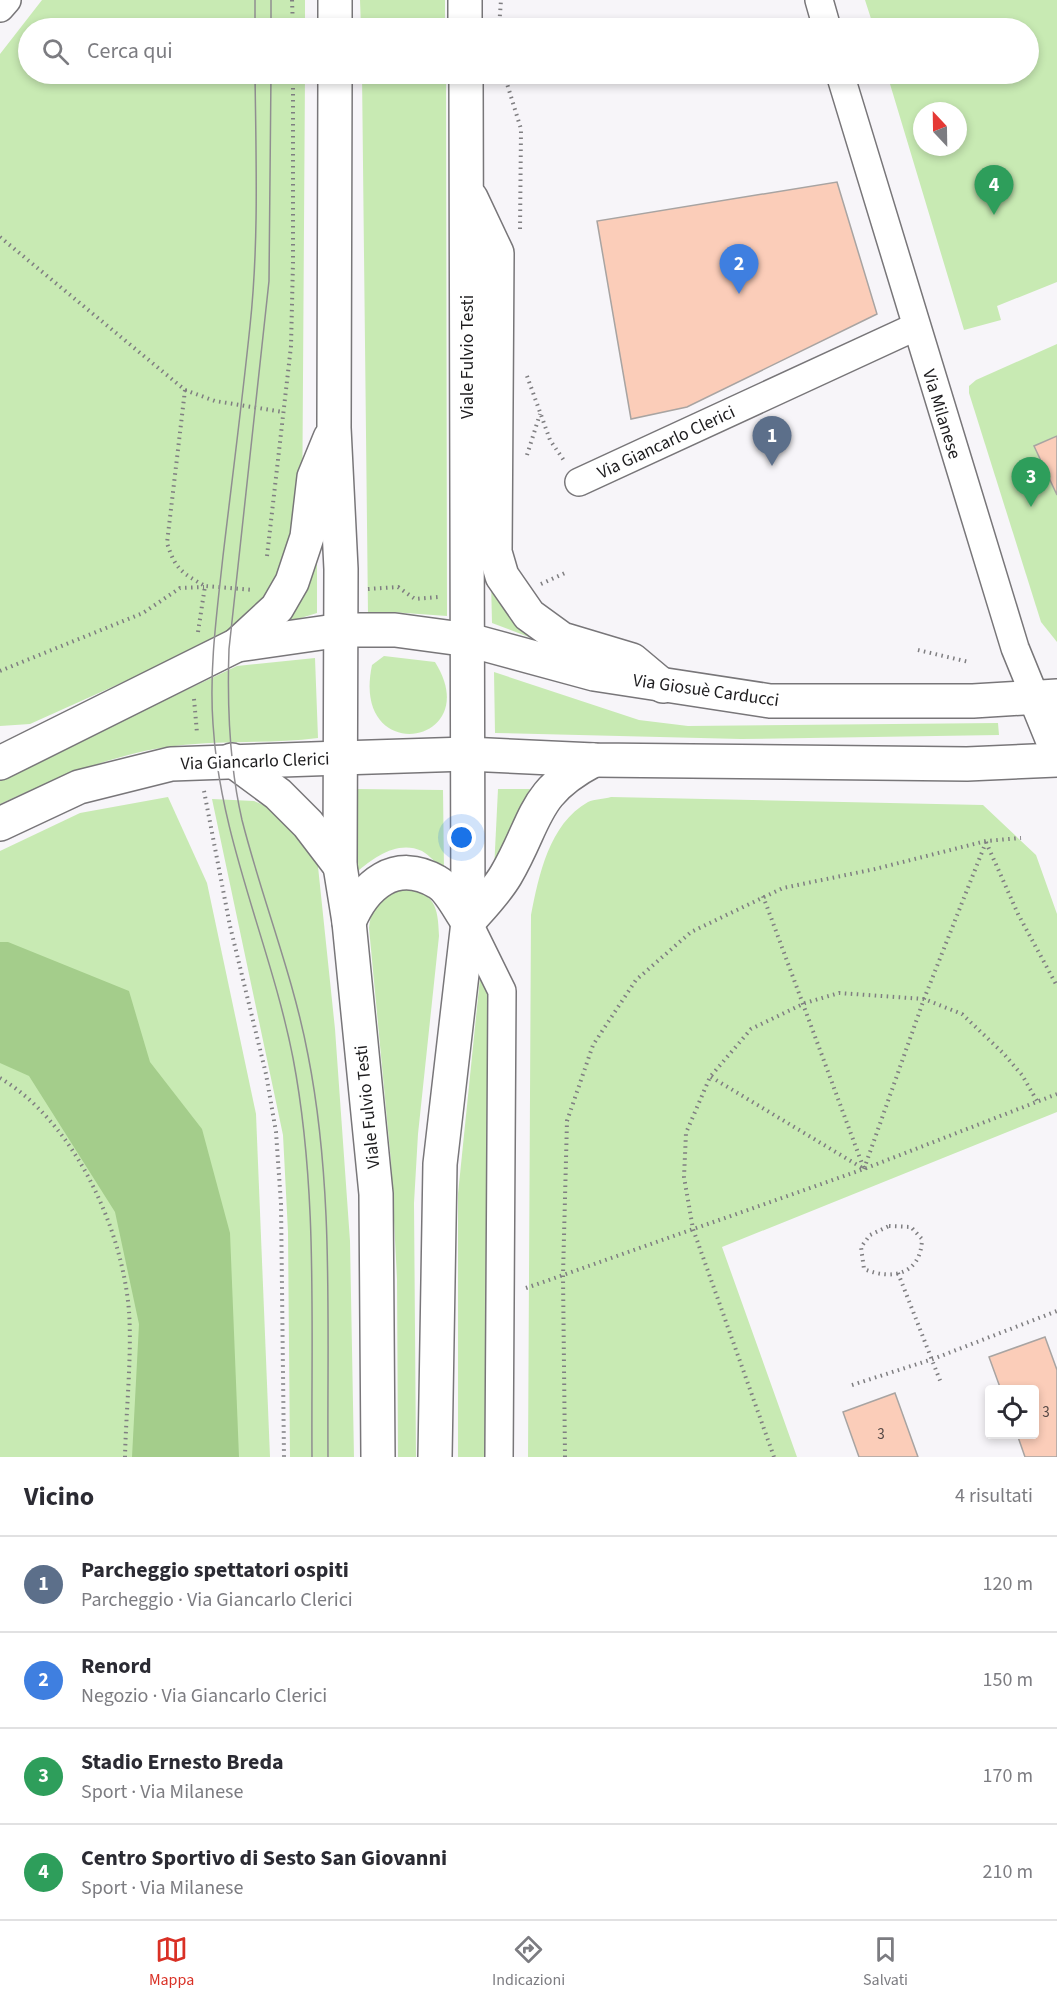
<!DOCTYPE html>
<html lang="it">
<head>
<meta charset="utf-8">
<style>
  :root { --surface:#fff; --page:#f2f2f3; --text:#2b2b33; --muted:#7c7c81; --line:#e1e1e2; --accent:#d93025 }
  body { margin:0; font-family:"Source Sans 3",sans-serif; background:var(--page); color:var(--text) }
  .controls { position:absolute; right:18px; bottom:18px; display:grid; overflow:hidden; border-radius:6px; box-shadow:0 3px 9px #0003 }
  .controls button { width:54px; height:54px; display:grid; place-items:center; padding:0; border:0; border-bottom:2px solid var(--line); background:var(--surface); color:var(--text); font:30px sans-serif }
  .compass { position:absolute; left:913px; top:102px; width:54px; height:54px; border-radius:50%; background:var(--surface); box-shadow:0 3px 9px #0003; rotate:338deg }
  .you { position:absolute; left:462px; top:838px; width:21px; height:21px; margin:-15px; border:4px solid #fff; border-radius:50%; background:#1a73e8; box-shadow:0 0 0 9px #1a73e833 }
  .badge { display:grid; place-items:center; width:39px; height:39px; border-radius:50%; background:var(--accent); color:#fff; font-size:20px; font-weight:700 }
  .pin { position:absolute; translate:-50% -50px; filter:drop-shadow(0 2px 3px #0008) }
  .pin::after { content:''; position:absolute; top:32px; width:21px; height:18px; background:inherit; clip-path:polygon(0 0,100% 0,50% 100%) }
  .list { margin:0; padding:0; list-style:none }
  h2 { display:flex; justify-content:space-between; align-items:center; height:78px; margin:0; padding:0 24px; font-size:26px }
  h2 small { font-size:20px; font-weight:400; color:var(--muted) }
  .list li { display:grid; grid-template-columns:39px 1fr auto; gap:18px; align-items:center; box-sizing:border-box; height:96px; padding:0 24px; border-top:2px solid var(--line) }
  .list b { display:block; font-size:22px; white-space:nowrap }
  .list p { margin:0; font-size:20px; white-space:nowrap; color:var(--muted) }
  .list em { font-size:20px; font-style:normal; color:var(--muted) }
  .icon { flex:none; width:33px; height:33px; fill:none; stroke:currentColor; stroke-width:2; stroke-linecap:round; stroke-linejoin:round }
  .map { position:relative; flex:none; width:1057px; height:1457px; overflow:hidden }
  .search { position:absolute; background:var(--surface); box-shadow:0 3px 9px #0003; left:18px; right:18px; top:18px; height:66px; display:flex; align-items:center; gap:15px; box-sizing:border-box; padding:0 21px; border-radius:33px; color:var(--muted); font-size:22px }
  .sheet { height:462px; background:var(--surface) }
  nav { display:flex; justify-content:space-around; align-items:center; box-sizing:border-box; height:84px; border-top:2px solid var(--line); background:var(--surface); font-size:16px; color:var(--muted) }
  nav a { display:grid; justify-items:center; gap:3px }
  nav .on { color:var(--accent) }
  .map>svg:first-child { display:block }
</style>
</head>
<body>
<div class="map">
<svg width="1057" height="1457" viewBox="0 0 1057 1457">
  <rect width="100%" height="100%" fill="#f7f5f9"/>
  <!-- green -->
  <g fill="#c8eab3" fill-rule="evenodd">
    <path d="M42,0H305V28H28V74H305L302,529L288,573L241,629L30,724L0,726V54Z"/>
    <path d="M360,0H445V28H361Z"/>
    <path d="M865,0H1057V282L997,306L1001,320L964,330L887,74H1028V28H874ZM922,111H958V147H922Z"/>
    <path d="M362,74H446L447,616L391,612L368,614Z"/>
    <path d="M1057,344V642L1041,622L969,393V386L976,380Z"/>
    <path d="M317,554V613L275,626Z"/>
    <path d="M491,580L534,639L492,623Z"/>
    <path d="M384,656L435,662C487,745 350,769 372,665Z"/>
    <path d="M315,658L318,738C271,744 223,740 175,746C118,752 52,780 0,804V778L237,666Z"/>
    <path d="M494,672L639,720L688,726L998,723L999,735L741,739L495,733Z"/>
    <path d="M355,789L443,790L444,870C437,864 429,855 422,851C398,840 374,857 357,872Z"/>
    <path d="M498,789H530L494,870Z"/>
    <path d="M168,797L207,883L256,1114L270,1457H0V851L80,813Z"/>
    <path d="M611,797L983,805L1036,855L1057,914V1112L722,1247L797,1457H528L531,915C539,875 549,824 588,802C594,799 604,799 611,797Z"/>
    <path d="M212,799L254,801L275,810L317,857L335,1029L350,1241L354,1457H290L288,1232L283,1135Z"/>
    <path d="M403,887C435,893 438,906 439,936L418,1134L414,1203L416,1457H398L397,1279L391,1162L369,928C372,904 380,896 403,887Z"/>
    <path d="M480,978H488L491,1457H458V1194Z"/>
  </g>
  <!-- forest -->
  <path fill="#a4cd8b" d="M0,942H8L129,991L150,1062L202,1129L230,1233L239,1457H132L139,1324L115,1212L29,1076L0,1063Z"/>
  <!-- building -->
  <g fill="#fbcdb9" stroke="#a8a4a2" stroke-width="1.5">
    <path d="M837,182L877,314L687,407L631,419L597,221Z"/>
    <path d="M1057,436V495L1034,446Z"/>
    <path d="M1045,1337L1057,1370V1457H1025L1017,1434H1034V1390H1001L989,1357Z"/>
    <path d="M895,1393L918,1457H859L843,1412Z"/>
  </g>
  <g fill="none" stroke-linecap="round" stroke-linejoin="round">
    <defs>
      <g id="minor">
        <path d="M819,0L827,28"/>
        <path d="M0,8L7,0"/>
        <path d="M840,74L1015,648L1035,697"/>
        <path d="M579,482L915,327"/>
        <path d="M468,922L502,991L499,1457"/>
      </g>
      <g id="tertiary">
        <path d="M1035,697L1057,751"/>
        <path d="M0,763L237,645L342,630"/>
        <path d="M0,824L79,787L171,764L340,758"/>
      </g>
      <g id="secondary">
        <path d="M342,630H395L469,640L594,674L770,701H973L1057,696"/>
        <path d="M340,758L467,754L594,760L967,764L1057,760"/>
      </g>
      <g id="primary">
        <path d="M335,0V28"/>
        <path d="M465,0V28"/>
        <path d="M335,74L334,428L341,569L340,866L349,922L376,1194L378,1457"/>
        <path d="M471,198L497,253L495,552L502,576L529,615L562,639L632,660L663,686"/>
        <path d="M237,645L277,608L292,582L307,537L314,477L330,438"/>
        <path d="M232,760L278,794L308,824L340,866"/>
        <path d="M349,922C364,886 395,857 437,882C450,889 459,910 468,922"/>
        <path d="M468,922C481,907 496,892 506,875C538,820 531,793 594,760"/>
        <path d="M435,1457L440,1164L468,922L466,74"/>
      </g>
    </defs>
    <!-- minor casing -->
    <use href="#minor" stroke="#787679" stroke-width="30"/>
    <!-- tertiary casing -->
    <use href="#tertiary" stroke="#787679" stroke-width="36"/>
    <!-- secondary casing -->
    <use href="#secondary" stroke="#787679" stroke-width="36"/>
    <!-- primary casing -->
    <use href="#primary" stroke="#787679" stroke-width="36"/>
    <!-- path -->
    <g stroke="#7f7e81" stroke-width="4" stroke-dasharray="1.5 4.5" stroke-linecap="butt">
      <path d="M292,0L293,28"/>
      <path d="M499,28L501,0"/>
      <path d="M504,74L521,129L520,231"/>
      <path d="M0,237L185,390L167,543C175,569 182,573 205,586"/>
      <path d="M527,376L550,440L565,462"/>
      <path d="M185,390L215,401L283,412"/>
      <path d="M527,455L540,414"/>
      <path d="M267,556L291,346L293,262V74"/>
      <path d="M541,584L565,573"/>
      <path d="M368,589L398,587L415,599L438,597"/>
      <path d="M198,632L205,586L254,590"/>
      <path d="M918,650L969,662"/>
      <path d="M0,671L143,613L180,588L204,587"/>
      <path d="M194,699L197,733"/>
      <path d="M204,791L230,926L266,1074L276,1132L281,1204L284,1457"/>
      <path d="M986,842L1018,914L1057,986"/>
      <path d="M763,896L864,1169"/>
      <path d="M711,1077L864,1169"/>
      <path d="M0,1078C74,1122 122,1227 129,1311C132,1356 126,1410 125,1457"/>
      <path d="M864,1169L924,999L986,842"/>
      <path d="M889,1226L911,1227L922,1239C921,1274 893,1281 864,1269L861,1247L870,1235Z"/>
      <path d="M898,1273L941,1383"/>
      <path d="M526,1288L864,1169L1057,1094"/>
      <path d="M852,1385L933,1359L1057,1311"/>
      <path d="M565,1457L563,1275L567,1121L593,1045L636,980L691,932L783,888L875,869L986,841L1021,838"/>
      <path d="M774,1457L693,1229L684,1177L686,1133L710,1077L751,1029L805,1003L839,993L924,999L962,1014L1003,1053L1022,1075L1037,1101"/>
    </g>
    <!-- minor -->
    <use href="#minor" stroke="#fff" stroke-width="27"/>
    <!-- tertiary -->
    <use href="#tertiary" stroke="#fff" stroke-width="33"/>
    <!-- secondary -->
    <use href="#secondary" stroke="#fff" stroke-width="33"/>
    <!-- primary -->
    <use href="#primary" stroke="#fff" stroke-width="33"/>
    <!-- tram -->
    <g stroke="#908e91" stroke-width="1.5">
      <path d="M255,0V28"/>
      <path d="M271,0V28"/>
      <path d="M255,74C256,158 259,242 250,326C242,403 232,480 223,556C217,612 209,668 213,724C220,840 271,945 293,1058C318,1189 311,1324 312,1457"/>
      <path d="M271,74L269,281L229,649C227,706 229,763 242,820C262,899 293,975 308,1055C334,1187 327,1323 328,1457"/>
    </g>
  </g>
  <g text-anchor="middle" stroke-width="6" stroke-linejoin="round" paint-order="stroke">
    <!-- number labels -->
    <g font-size="15" fill="#544845">
      <text x="1046" y="1417">3</text>
      <text x="881" y="1439">3</text>
    </g>
    <!-- street labels -->
    <g font-size="18" fill="#1d1c1e" stroke="#fff">
      <text transform="translate(467 357) rotate(-90)" y="6">Viale Fulvio Testi</text>
      <text transform="translate(942 414) rotate(73)" y="6">Via Milanese</text>
      <text transform="translate(666 442) rotate(-25)" y="6">Via Giancarlo Clerici</text>
      <text transform="translate(706 690) rotate(8)" y="6">Via Giosuè Carducci</text>
      <text transform="translate(255 761) rotate(-2)" y="6">Via Giancarlo Clerici</text>
      <text transform="translate(367 1107) rotate(-96)" y="6">Viale Fulvio Testi</text>
    </g>
  </g>
</svg>
<div class="controls">
<button><svg class="icon" aria-label="locate" viewBox="0 0 24 24"><circle cx="12" cy="12" r="6"/><path d="M12 2v4M12 18v4M2 12h4M18 12h4"/></svg></button>
</div>
<svg class="compass" viewBox="-18 -18 36 36"><path d="M0-13l5 13h-10z" fill="#e53935"/><path d="M0 13l5-13h-10z" fill="#7c7c81"/></svg>
<div class="you"></div>
<div class="pin badge" style="left:772px;top:466px;background:#5c6f8a">1</div>
<div class="pin badge" style="left:739px;top:294px;background:#3f7fe0">2</div>
<div class="pin badge" style="left:1031px;top:507px;background:#2e9e5b">3</div>
<div class="pin badge" style="left:994px;top:215px;background:#2e9e5b">4</div>
<div class="search"><svg class="icon" aria-label="search" viewBox="0 0 24 24"><circle cx="10" cy="10" r="6"/><path d="M15 15l6 6"/></svg>Cerca qui</div>
</div>
<section class="sheet">
<h2>Vicino<small>4 risultati</small></h2>
<ul class="list">
<li><span class="badge" style="background:#5c6f8a">1</span><div><b>Parcheggio spettatori ospiti</b><p>Parcheggio · Via Giancarlo Clerici</p></div><em>120 m</em></li>
<li><span class="badge" style="background:#3f7fe0">2</span><div><b>Renord</b><p>Negozio · Via Giancarlo Clerici</p></div><em>150 m</em></li>
<li><span class="badge" style="background:#2e9e5b">3</span><div><b>Stadio Ernesto Breda</b><p>Sport · Via Milanese</p></div><em>170 m</em></li>
<li><span class="badge" style="background:#2e9e5b">4</span><div><b>Centro Sportivo di Sesto San Giovanni</b><p>Sport · Via Milanese</p></div><em>210 m</em></li>
</ul>
</section>
<nav>
<a class="on"><svg class="icon" aria-label="map" viewBox="0 0 24 24"><path d="M3 6l6-2 6 2 6-2v14l-6 2-6-2-6 2zM9 4v14M15 6v14"/></svg>Mappa</a>
<a><svg class="icon" aria-label="directions" viewBox="0 0 24 24"><path d="M12 3l9 9-9 9-9-9zM9 14v-3h6M13 9l2 2-2 2"/></svg>Indicazioni</a>
<a><svg class="icon" aria-label="saved" viewBox="0 0 24 24"><path d="M7 4h10v16l-5-4-5 4z"/></svg>Salvati</a>
</nav>
</body>
</html>
